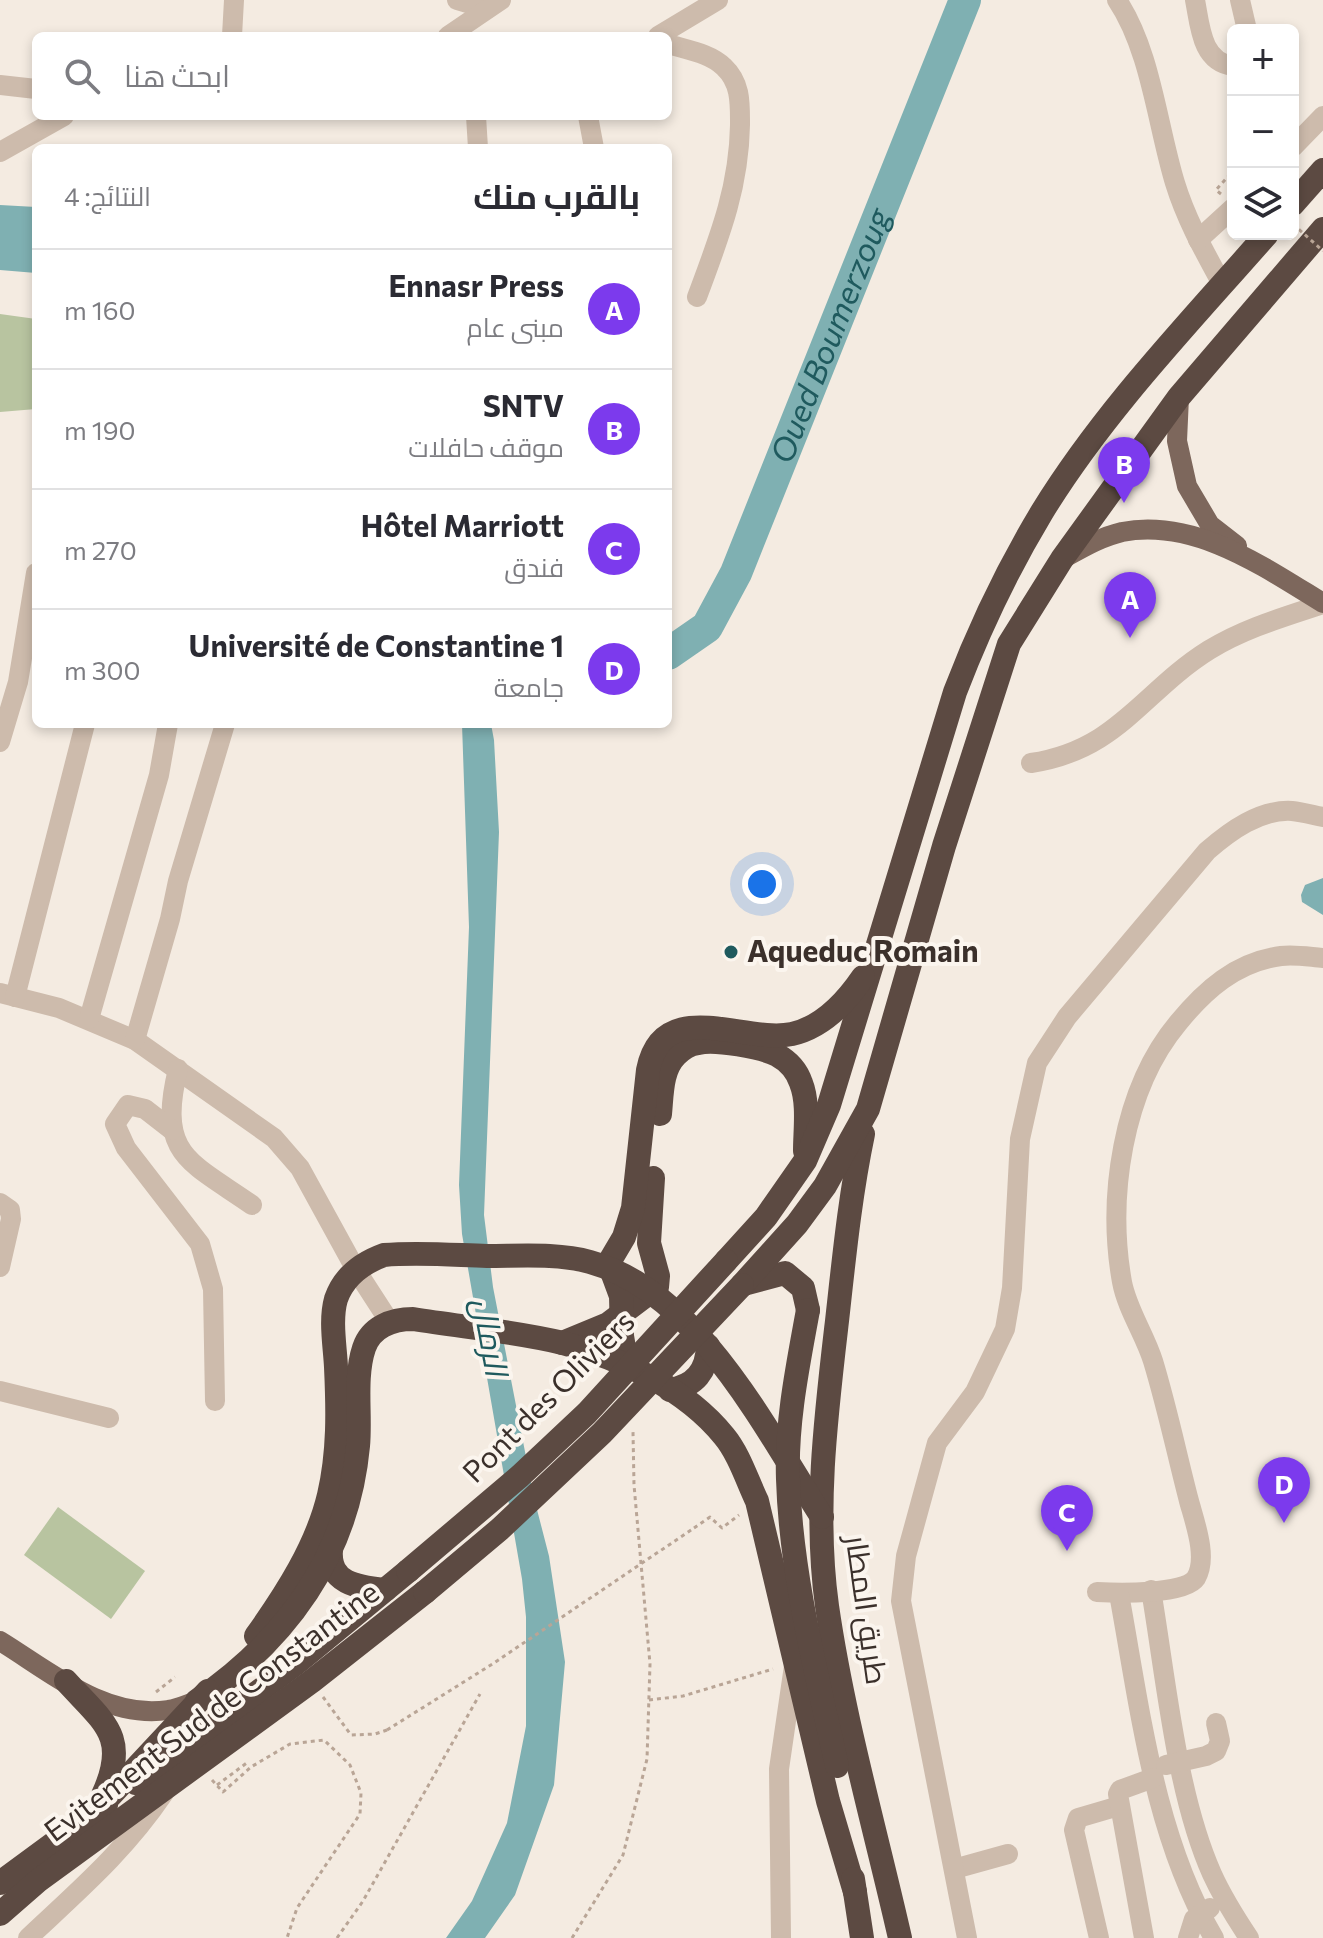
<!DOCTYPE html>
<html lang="ar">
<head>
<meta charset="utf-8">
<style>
  :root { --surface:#fff; --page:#f7f7f7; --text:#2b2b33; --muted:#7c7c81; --line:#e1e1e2; --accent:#7c3aed }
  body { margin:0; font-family:Commissioner,Cairo,sans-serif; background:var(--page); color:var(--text); direction:rtl }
  .controls { position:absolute; right:24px; top:24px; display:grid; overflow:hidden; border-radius:12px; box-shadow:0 4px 12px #0003 }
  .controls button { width:72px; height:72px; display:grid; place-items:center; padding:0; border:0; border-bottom:2px solid var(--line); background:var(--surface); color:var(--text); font:40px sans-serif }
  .you { position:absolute; left:762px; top:884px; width:28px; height:28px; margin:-20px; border:6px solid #fff; border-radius:50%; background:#1a73e8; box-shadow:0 0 0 12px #1a73e833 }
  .badge { display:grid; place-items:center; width:52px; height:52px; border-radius:50%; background:var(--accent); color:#fff; font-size:26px; font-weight:700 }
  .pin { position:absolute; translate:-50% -66px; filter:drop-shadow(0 2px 4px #0008) }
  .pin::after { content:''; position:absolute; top:42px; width:28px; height:24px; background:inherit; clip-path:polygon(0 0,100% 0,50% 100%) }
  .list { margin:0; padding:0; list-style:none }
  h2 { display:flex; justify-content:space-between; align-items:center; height:104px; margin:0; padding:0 32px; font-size:34px }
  h2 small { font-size:26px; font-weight:400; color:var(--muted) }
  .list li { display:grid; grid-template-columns:52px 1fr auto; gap:24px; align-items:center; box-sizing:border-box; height:120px; padding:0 32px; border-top:2px solid var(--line) }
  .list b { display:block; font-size:30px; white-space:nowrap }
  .list p { margin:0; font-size:26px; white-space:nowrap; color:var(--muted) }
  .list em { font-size:26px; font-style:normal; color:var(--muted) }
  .icon { flex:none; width:44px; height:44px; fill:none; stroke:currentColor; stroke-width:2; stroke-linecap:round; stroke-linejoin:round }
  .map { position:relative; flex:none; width:1323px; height:1938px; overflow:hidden; direction:ltr }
  .search { position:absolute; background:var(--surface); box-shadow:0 4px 12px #0003; left:32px; top:32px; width:640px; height:88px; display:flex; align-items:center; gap:20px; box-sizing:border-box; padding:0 28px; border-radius:12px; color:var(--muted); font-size:30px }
  .panel { position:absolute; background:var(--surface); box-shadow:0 4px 12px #0003; left:32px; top:144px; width:640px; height:584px; border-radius:12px; direction:rtl }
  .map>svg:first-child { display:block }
</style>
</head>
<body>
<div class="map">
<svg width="1323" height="1938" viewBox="0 0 1323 1938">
  <rect width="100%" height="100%" fill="#f4ebe1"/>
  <!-- green -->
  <g fill="#b8c4a0">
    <path d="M0,314L36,319V409L0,412Z"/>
    <path d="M58,1507L145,1571L111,1619L24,1555Z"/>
  </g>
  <!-- water -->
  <g fill="#7fb0b2">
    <path d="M0,205L36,207V273L0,270Z"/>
    <path d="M462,724H491L494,740L499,832L484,1215L493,1287L534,1498L549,1556L565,1662L554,1785L515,1895L485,1938H446L472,1901L507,1823L526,1726V1617L522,1579L462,1234L459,1185L469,927Z"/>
    <path d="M1323,878V915L1302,902L1301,895L1305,885Z"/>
  </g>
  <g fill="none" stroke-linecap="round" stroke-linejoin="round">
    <!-- river -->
    <path stroke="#7fb0b2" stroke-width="32" id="s1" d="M668,654L707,627L736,573L965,0"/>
    <!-- path -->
    <g stroke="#b9a596" stroke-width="3" stroke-dasharray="4 4" stroke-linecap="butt">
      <path d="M1221,194L1216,190L1233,171"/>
      <path d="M694,1528L710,1517L722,1528L739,1515"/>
      <path d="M156,1692L175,1677"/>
      <path d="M323,1697L351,1735L375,1734L387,1730"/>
      <path d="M649,1700L683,1696L773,1669"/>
      <path d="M212,1780L223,1792L251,1767L290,1744L324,1740L350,1765L361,1793L360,1814L297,1908L287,1938"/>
      <path d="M217,1785L248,1762"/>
      <path d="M337,1938L363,1901L480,1694"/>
      <path d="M572,1938L623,1855L647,1759L650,1664L634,1485L633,1432"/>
    </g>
    <!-- minor -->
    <g stroke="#cdbbac" stroke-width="20">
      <path d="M457,0L487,9"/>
      <path d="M1117,0C1151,51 1157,124 1175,183C1186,219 1204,251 1222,284"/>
      <path d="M1195,0C1200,25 1201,62 1233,66"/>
      <path d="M1240,0L1247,30"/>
      <path d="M232,36L234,0"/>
      <path d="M448,36L501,0"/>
      <path d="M658,36L718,0"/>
      <path d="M668,44C687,50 710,53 724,67C741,83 740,103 740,125C739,188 719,238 697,297"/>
      <path d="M0,85L36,89"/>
      <path d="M476,116L478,148"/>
      <path d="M588,116L594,148"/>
      <path d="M1293,147L1323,116"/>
      <path d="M0,152L64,116"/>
      <path d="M1198,240L1233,208"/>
      <path d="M0,742L18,682L36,573"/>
      <path d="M1031,763C1118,750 1142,692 1209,650C1245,628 1284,617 1323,604"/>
      <path d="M0,993L59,1008L135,1040L274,1138L300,1168L356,1270L389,1321"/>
      <path d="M15,997L85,724"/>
      <path d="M89,1019L159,775L168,724"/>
      <path d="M135,1040L170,919L178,881L225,724"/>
      <path d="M178,1069C157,1155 189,1161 252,1205"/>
      <path d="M172,1130L145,1109L128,1105L115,1124L126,1148L200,1244L213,1289L215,1401"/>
      <path d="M0,1203L10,1210L11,1219L0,1267"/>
      <path d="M0,1391L109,1418"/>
      <path d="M1151,1590C1166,1678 1176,1793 1212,1874C1222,1896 1235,1917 1249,1938"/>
      <path d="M1097,1592C1116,1593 1185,1595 1196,1578C1208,1558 1195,1523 1189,1501C1177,1455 1167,1407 1153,1361C1145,1335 1127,1309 1122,1282C1107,1198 1122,1090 1178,1023C1205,990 1236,962 1281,956C1294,954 1310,957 1323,958"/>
      <path d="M1119,1594C1140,1708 1154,1836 1214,1938"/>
      <path d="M1166,1765L1206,1756L1216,1751L1220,1741L1216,1723"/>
      <path d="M954,1869L1008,1854"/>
      <path d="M28,1938C79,1890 124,1852 164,1793"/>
      <path d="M781,1938L779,1769L794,1666"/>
      <path d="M967,1938L901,1601L906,1556L937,1443L975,1392L1005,1329L1012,1288L1020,1139L1037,1063L1067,1017L1207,851C1230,831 1260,809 1292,811C1302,812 1313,815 1323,817"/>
      <path d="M1099,1938L1074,1830L1078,1818L1119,1806"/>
      <path d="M1144,1938L1118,1794L1120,1790L1153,1778"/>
      <path d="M1188,1938L1194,1919L1210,1908"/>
    </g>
    <!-- major -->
    <g stroke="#7d675c" stroke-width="20">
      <path d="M1179,397L1177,441L1187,486L1210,525L1237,546"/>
      <path d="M1066,557C1084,547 1101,537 1122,532C1195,518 1264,567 1323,603"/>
      <path d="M0,1641C49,1671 106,1720 168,1710C178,1709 188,1704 197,1701"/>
    </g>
    <!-- highway -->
    <g stroke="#5c4a42" stroke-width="24">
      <path d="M1293,204L1323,170"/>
      <path d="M660,1114C662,1094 661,1070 676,1055C682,1049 689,1044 698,1043C715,1039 762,1047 777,1055C788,1061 797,1071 801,1083C809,1103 805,1130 805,1151"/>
      <path d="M863,1134C850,1196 844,1258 837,1321C826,1415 814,1512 827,1606C843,1717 875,1828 900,1938"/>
      <path d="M726,1261L766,1217L805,1161L829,1105L955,692C979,629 1007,570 1042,512C1104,411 1189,323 1267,234"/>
      <path d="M744,1284L785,1273L803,1288L808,1310"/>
      <path d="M742,1285L797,1224L825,1186L868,1109L944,846L1009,644L1062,559L1179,397L1323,229"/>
      <path d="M562,1343L608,1324L657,1287L658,1276L649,1243L653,1178"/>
      <path d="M627,1366L622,1336L621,1296L611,1269V1259L624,1237L633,1208L648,1070C663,995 743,1044 792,1034C823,1027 846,1002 863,977"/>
      <path d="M670,1390C695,1386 707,1371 708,1346"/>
      <path d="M331,1549C328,1584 358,1587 385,1590"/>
      <path d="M256,1636C286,1594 317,1546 329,1495C339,1452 338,1410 336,1367C335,1346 330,1320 336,1299C344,1276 362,1263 384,1255C418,1252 453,1255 487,1256C521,1256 558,1253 590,1262C697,1291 766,1430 822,1517"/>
      <path d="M66,1681C104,1723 130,1736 103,1795"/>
      <path d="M197,1701C286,1640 348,1556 358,1446C361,1415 354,1378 364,1348C371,1327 392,1319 413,1319C462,1327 514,1331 563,1343C621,1358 686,1389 724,1436C739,1454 747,1480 757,1501L828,1801L855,1892"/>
      <path d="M136,1783L294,1665L408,1571"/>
      <path d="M95,1812L208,1691"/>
      <path d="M853,1879L862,1938"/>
      <path d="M0,1883L106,1805"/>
      <path d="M0,1914L39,1880L312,1681L425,1592"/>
    </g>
    <!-- path-bridge -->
    <g stroke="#b9a596" stroke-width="3" stroke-dasharray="4 4" stroke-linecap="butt">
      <path d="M1293,224L1323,251"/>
      <path d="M387,1730L494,1663L694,1528"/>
    </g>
    <!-- highway-bridge -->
    <g stroke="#5c4a42" stroke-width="24">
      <path d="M808,1310C798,1365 786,1422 788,1479C791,1576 816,1671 837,1766"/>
      <path d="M408,1571L520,1476L587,1413L726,1261"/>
      <path d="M425,1592L500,1529L602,1433L742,1285"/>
    </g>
  </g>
  <!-- markers -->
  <circle fill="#1f5a5e" stroke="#fbf5ee" stroke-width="3" cx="731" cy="952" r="8"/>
  <g text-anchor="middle" stroke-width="8" stroke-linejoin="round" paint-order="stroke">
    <!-- poi labels -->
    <g font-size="30" font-weight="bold" fill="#3b302b" stroke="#fbf5ee" text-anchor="start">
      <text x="747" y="962">Aqueduc Romain</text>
    </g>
    <!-- street labels -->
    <g font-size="30" fill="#3b302b" stroke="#fbf5ee">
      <text transform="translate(549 1397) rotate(-45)" y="10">Pont des Oliviers</text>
      <text transform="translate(866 1610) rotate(82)" y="10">طريق المطار</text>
      <text transform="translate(212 1712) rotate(-37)" y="10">Evitement Sud de Constantine</text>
    </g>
    <!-- water labels -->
    <g font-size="32" font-style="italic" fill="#1f5a5e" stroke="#fbf5ee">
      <text dy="11" stroke="none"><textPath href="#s1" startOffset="364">Oued Boumerzoug</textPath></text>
      <text transform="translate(490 1337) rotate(80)" y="11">الرمال</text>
    </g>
  </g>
</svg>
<div class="controls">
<button>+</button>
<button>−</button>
<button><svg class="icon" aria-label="layers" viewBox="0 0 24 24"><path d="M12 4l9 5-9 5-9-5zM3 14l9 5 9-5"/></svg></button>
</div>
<div class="you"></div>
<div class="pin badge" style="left:1130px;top:638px">A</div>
<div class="pin badge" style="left:1124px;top:503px">B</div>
<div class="pin badge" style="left:1067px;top:1551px">C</div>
<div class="pin badge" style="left:1284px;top:1523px">D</div>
<div class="search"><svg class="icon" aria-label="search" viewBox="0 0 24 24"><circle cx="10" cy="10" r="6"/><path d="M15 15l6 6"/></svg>ابحث هنا</div>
<section class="panel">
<h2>بالقرب منك<small>النتائج: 4</small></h2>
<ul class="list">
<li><span class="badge">A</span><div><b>Ennasr Press</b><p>مبنى عام</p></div><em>160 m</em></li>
<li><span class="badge">B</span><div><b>SNTV</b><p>موقف حافلات</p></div><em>190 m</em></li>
<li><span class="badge">C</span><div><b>Hôtel Marriott</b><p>فندق</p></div><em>270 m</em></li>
<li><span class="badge">D</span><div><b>Université de Constantine 1</b><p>جامعة</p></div><em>300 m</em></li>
</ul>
</section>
</div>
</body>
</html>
